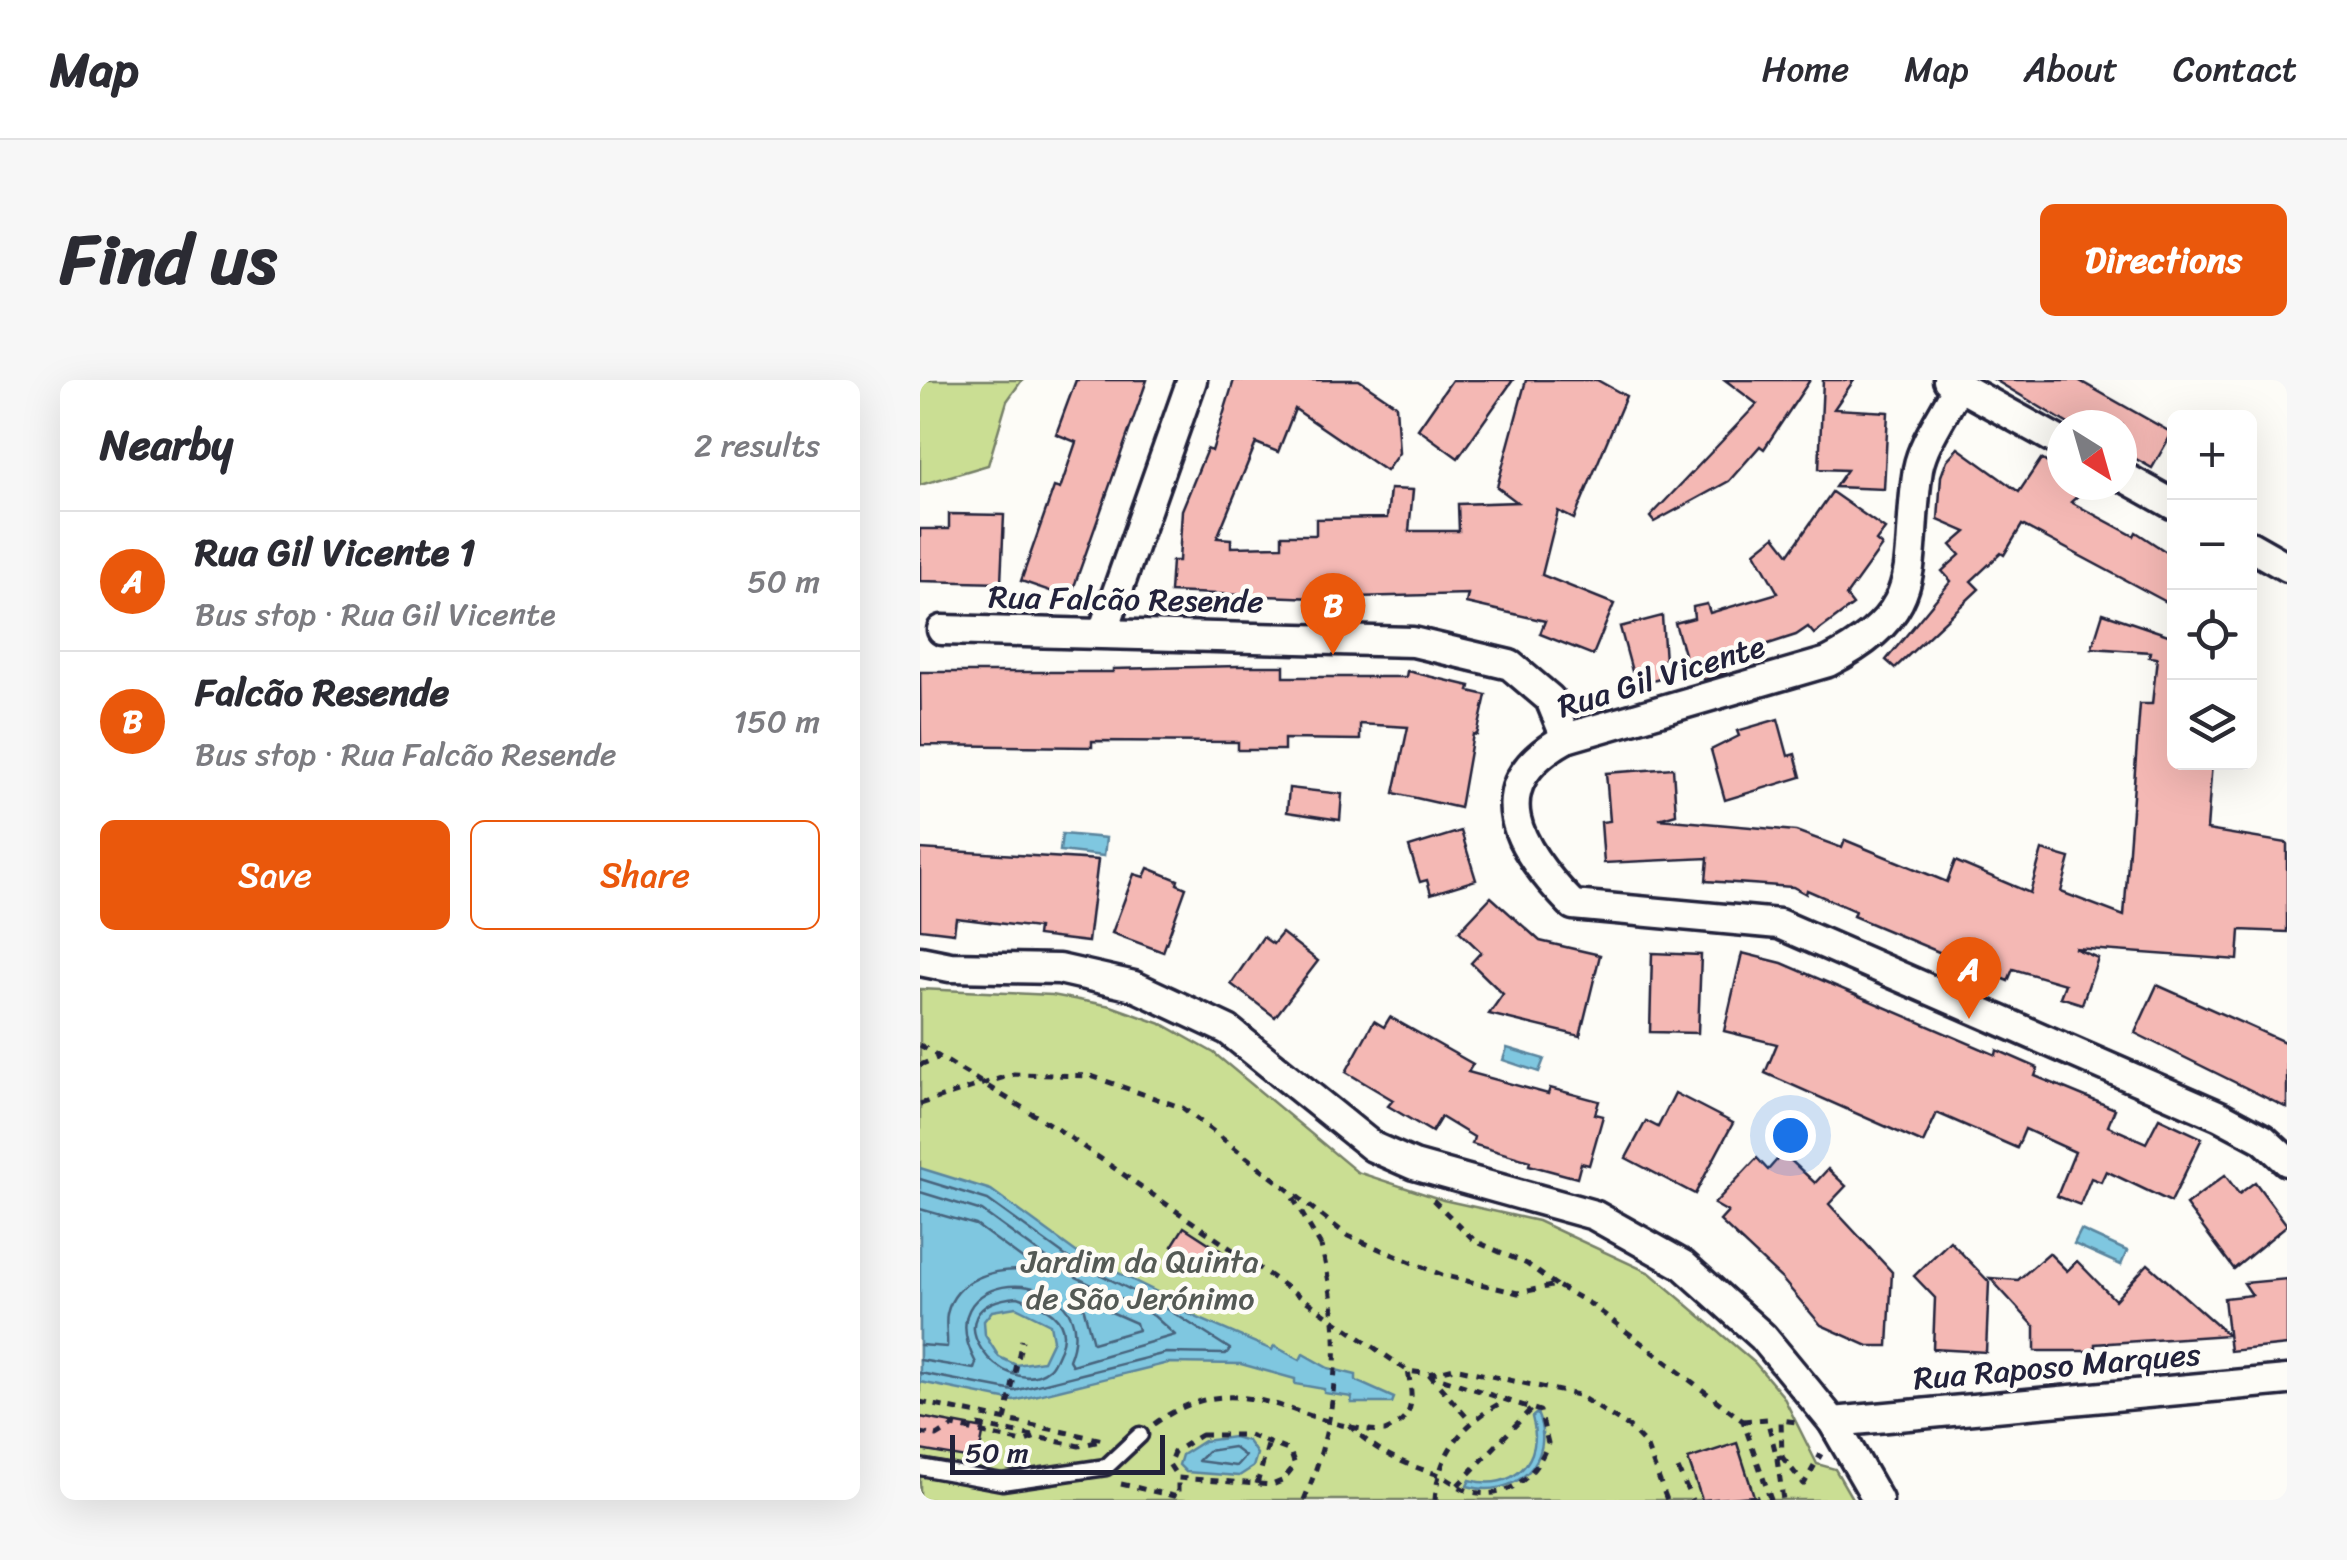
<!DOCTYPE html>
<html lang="en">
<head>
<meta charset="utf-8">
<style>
  :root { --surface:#fff; --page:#f7f7f7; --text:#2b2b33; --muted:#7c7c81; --line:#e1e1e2; --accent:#ea580c }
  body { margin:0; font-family:Sriracha,sans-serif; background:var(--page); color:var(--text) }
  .controls { position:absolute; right:30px; top:30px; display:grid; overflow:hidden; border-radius:15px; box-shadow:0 10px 40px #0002 }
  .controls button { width:90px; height:90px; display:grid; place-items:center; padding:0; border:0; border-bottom:2px solid var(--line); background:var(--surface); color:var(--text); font:50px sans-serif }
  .compass { position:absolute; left:1127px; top:30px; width:90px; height:90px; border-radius:50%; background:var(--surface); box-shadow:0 10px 40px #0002; rotate:143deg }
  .scale { position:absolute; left:30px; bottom:25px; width:215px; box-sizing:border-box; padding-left:10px; border:5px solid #22223b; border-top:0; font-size:28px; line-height:35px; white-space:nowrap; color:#22223b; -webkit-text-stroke:8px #fdfcf7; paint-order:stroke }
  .you { position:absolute; left:870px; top:755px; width:35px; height:35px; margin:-25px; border:8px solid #fff; border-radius:50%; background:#1a73e8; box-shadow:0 0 0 15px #1a73e833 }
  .badge { display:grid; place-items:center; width:65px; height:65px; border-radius:50%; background:var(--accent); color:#fff; font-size:32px; font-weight:700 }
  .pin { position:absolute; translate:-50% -82px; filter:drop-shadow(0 2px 5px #0008) }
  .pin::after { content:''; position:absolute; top:52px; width:35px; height:30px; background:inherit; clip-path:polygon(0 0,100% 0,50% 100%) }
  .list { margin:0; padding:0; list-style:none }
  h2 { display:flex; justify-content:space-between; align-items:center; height:130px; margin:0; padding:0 40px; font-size:42px }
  h2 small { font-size:32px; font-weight:400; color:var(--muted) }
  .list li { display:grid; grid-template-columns:65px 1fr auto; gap:30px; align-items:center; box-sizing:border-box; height:140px; padding:0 40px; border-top:2px solid var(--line) }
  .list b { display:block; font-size:38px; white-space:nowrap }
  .list p { margin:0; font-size:32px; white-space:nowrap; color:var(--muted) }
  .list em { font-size:32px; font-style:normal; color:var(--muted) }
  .actions { display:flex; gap:20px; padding:30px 40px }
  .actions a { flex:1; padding:22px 0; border:2px solid var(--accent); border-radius:15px; text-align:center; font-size:35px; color:var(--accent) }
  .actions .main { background:var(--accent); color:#fff }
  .icon { flex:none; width:55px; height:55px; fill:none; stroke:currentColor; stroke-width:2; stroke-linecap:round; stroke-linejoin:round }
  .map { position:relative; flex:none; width:1367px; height:1120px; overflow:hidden; border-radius:15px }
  header { display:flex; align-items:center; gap:60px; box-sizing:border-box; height:140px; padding:0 50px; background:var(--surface); border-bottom:2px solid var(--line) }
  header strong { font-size:48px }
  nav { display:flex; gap:55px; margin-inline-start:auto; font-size:35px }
  .intro { display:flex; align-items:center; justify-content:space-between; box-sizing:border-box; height:240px; padding:0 60px }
  h1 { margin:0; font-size:70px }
  .button { padding:25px 45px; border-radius:15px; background:var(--accent); color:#fff; font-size:35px; font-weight:700 }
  main { display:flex; gap:60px; padding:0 60px }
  aside { flex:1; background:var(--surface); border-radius:15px; box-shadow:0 10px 40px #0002 }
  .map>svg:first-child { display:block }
</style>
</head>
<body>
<header>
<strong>Map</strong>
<nav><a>Home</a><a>Map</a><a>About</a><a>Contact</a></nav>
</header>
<div class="intro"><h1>Find us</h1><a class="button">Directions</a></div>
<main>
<aside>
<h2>Nearby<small>2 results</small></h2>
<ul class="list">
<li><span class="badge">A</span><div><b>Rua Gil Vicente 1</b><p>Bus stop · Rua Gil Vicente</p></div><em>50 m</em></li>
<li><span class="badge">B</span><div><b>Falcão Resende</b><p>Bus stop · Rua Falcão Resende</p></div><em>150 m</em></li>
</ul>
<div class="actions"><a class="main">Save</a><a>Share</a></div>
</aside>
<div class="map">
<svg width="1367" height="1120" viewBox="0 0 1367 1120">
  <rect width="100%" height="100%" fill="#fdfcf7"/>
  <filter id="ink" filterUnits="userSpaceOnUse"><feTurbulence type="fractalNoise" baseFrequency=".01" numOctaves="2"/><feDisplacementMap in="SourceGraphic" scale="20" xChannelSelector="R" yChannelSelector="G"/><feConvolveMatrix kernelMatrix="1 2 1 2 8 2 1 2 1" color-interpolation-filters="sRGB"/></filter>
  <g filter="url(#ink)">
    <!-- green -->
    <g fill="#cade93" stroke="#768067" stroke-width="2.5">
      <path d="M0,0H102L87,21L68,85L0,105Z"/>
      <path d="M0,609L132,615L191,626L244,645L294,673L437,792L523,820L618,841L730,893L835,983L863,1016L897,1084L915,1089L933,1120H0Z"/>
    </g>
    <!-- water -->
    <g fill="#7fc7e0" stroke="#5a859e" stroke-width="2.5" fill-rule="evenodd">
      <path d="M142,454L186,458L184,476L140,471Z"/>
      <path d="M587,668L624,679L619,692L583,680Z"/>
      <path d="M0,788L71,810L156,872L247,917L266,933L352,970L354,966L380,980L383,974L408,988L436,995V1001L474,1018L472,1023H431L432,1017L404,1013V1009L375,1004V999L321,984L248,983L94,1021L0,1002ZM96,927L130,944L133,960L123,981L96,985L79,977L65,955L64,941L72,931Z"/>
      <path d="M1161,850L1207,871L1201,885L1154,864Z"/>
      <path d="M617,1033C638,1082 593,1120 547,1106L550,1100C593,1112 625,1080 612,1037Z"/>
      <path d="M314,1057L328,1061L337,1074L333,1087L319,1096L266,1092L259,1085L262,1075L284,1061Z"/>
    </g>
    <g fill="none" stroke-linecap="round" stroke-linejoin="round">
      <!-- shore -->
      <g stroke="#47647d" stroke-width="2.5">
        <path d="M0,799L68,820L151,880L241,925L310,969L306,974L246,973L94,1011L0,993"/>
        <path d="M0,812L62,831L144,891L234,936L255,955L152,985L149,980C188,883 0,878 56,983L54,989L0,980"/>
        <path d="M0,829L56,845L112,886L108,891C76,887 35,898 27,934C25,945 28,957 27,967L0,965"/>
        <path d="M98,917C122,925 153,937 140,969C137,975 134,985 129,989C85,1025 3,924 98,917Z"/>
        <path d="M166,921L216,943L218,950L173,963L163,926Z"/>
        <path d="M313,1067L325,1076L316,1086L278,1081L288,1071Z"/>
      </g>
    </g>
    <!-- building -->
    <g fill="#f4b8b4" stroke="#22223b" stroke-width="2.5">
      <path d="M156,0H227L150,218L101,201L134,107L140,109L156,62L136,54Z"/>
      <path d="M314,0H439L476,25L479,73L466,91L375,29L358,72L336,63L297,158L311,159V167L362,166V155H396V139L467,138L470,109L493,110L489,151H539L538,124L597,122L577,107L606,0H677L706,16L654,139L638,131L622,195L694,224L673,275L620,254L625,241L546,223L548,214L396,218L250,212L252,181H259L262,130L287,69L292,71Z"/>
      <path d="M532,0H593L538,78L498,49Z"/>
      <path d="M805,0H890L844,69L840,66L809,101L734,142L730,137L837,24Z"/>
      <path d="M903,0H934L914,29L968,32L964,109L915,107L927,90L899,89Z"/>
      <path d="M1075,0H1158L1252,53L1232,88L1202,71V45H1150Z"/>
      <path d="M1038,68L1099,112L1121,79L1142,92V105H1170L1151,122L1214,156L1216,152L1254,177V226L1102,145L1084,175L1081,173L1051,201L1059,209L975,288L966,280L1031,201L1022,191L1040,175L1031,165L1046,152L1018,140L1021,96L1027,80Z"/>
      <path d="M912,112L965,149L956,161L962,166L926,216L933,225L894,254L888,247L876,255L802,279L806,293L783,300L781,288L769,291L755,243L774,238L773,227L787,224L790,233L858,213L835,172L855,156L869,174Z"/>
      <path d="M29,134L84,135L81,203L0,201V149H29Z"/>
      <path d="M1183,233L1254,257V382H1292L1287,450L1367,463V552L1320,550L1318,580L1154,568L1178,578L1162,624L1140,617L1145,604L1093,589L1088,601L933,536L935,531L887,510L886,514L873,507L786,501L788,478L684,483L681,442L690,441L686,393L753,388L756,434L739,439L876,451L922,468L925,460L1027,502L1035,481L1110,513L1122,470L1150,478L1141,512L1204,536L1220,324H1232L1237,278L1229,277L1230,272L1172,268Z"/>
      <path d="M742,236L746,297L716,306L700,247Z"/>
      <path d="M318,286H364V297H486L487,291L550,306L549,311L566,315L557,355L553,354L540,428L474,413L488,347L440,344V360L364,359V370H318V362L172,361V367L1,365L0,292H193V289Z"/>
      <path d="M858,339L868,376L875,374L881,397L805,420L791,370L819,356L817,351Z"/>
      <path d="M369,408L422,414L420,440L367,432Z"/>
      <path d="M541,451L556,500L511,514L507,500L500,502L489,467Z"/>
      <path d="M0,469L178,480L168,562L117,556L118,548L36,538L34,553L0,549Z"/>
      <path d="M228,488L258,500L257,504L266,508L243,572L192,553L214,494L224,497Z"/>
      <path d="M571,517L620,561L680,575L660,656L569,634L583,614L551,583L561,572L539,551Z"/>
      <path d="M362,553L398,581L355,637L311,604L343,557L353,564Z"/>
      <path d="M732,573L781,575L778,653L730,652Z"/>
      <path d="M822,573L862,583L1076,675L1077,670L1118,688L1115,696L1195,729L1188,746L1226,763L1239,738L1282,758L1251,822L1186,791L1181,802L1171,798L1160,825L1137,816L1155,772L1105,749L1097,768L1017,733L1003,763L845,693L857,664L804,651Z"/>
      <path d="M1237,605L1367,663V728L1215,653Z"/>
      <path d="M470,637L553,684L548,692L628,714L630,708L679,721L675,734L683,736L669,785L661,783L657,798L609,785L610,781L552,764L554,757L521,737L512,752L468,726L473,720L426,692L454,641L464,647Z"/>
      <path d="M755,713L813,743L775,814L706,778L726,741L738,747Z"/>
      <path d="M863,773L895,803L908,789L926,806L909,824L972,892L968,966H948L901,945L862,899L800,841L808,832L794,824L837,778L848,790Z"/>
      <path d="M1305,795L1319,814L1335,802L1367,845L1314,889L1266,825Z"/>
      <path d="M264,847L301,871L290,889L252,866Z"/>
      <path d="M1030,861L1069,902L1066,972L1013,969L1015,918L994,896Z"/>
      <path d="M1129,873L1147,891L1157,881L1195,920L1228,884L1308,955L1175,964V971H1115V947L1070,898L1098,900Z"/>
      <path d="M1367,899V965L1310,971L1304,918L1332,915L1324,903Z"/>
      <path d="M0,1037L64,1049L58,1080L0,1070Z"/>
      <path d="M817,1063L834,1116L782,1120L768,1079Z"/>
    </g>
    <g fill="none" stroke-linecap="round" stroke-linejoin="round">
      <defs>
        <path id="service" d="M0,1087L82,1102L186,1087L220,1055"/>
        <g id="minor">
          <path d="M1028,0L1142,63"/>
          <path d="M1038,6C1026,31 1003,62 998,89C983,186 1011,229 908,282L646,358C559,406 597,468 653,525L859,544L1300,736L1343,759L1367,781"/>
          <path d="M1202,96L1254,125"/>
          <path d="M1330,166L1367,187"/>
          <path d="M22,250L493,262L590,285L630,319L646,358"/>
          <path d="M183,252L272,0"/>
          <path d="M0,581L30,587L139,589L214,606L308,650L453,767L494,785L674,835L763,885L843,957L913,1042L958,1120"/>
          <path d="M913,1042L1367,1000"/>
        </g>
      </defs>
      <!-- service casing -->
      <use href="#service" stroke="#22223b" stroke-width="21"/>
      <!-- minor casing -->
      <use href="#minor" stroke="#22223b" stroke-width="35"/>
      <!-- path -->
      <g stroke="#22223b" stroke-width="5" stroke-dasharray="8 8" stroke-linecap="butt">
        <path d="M0,665L139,750L488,991L509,994L534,988L658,1015L709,1047L726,1065L747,1120"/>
        <path d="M0,685L20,677"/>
        <path d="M0,724L94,694L171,696L263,728L428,856L522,895L598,913L636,905L672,925L823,1041L851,1120"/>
        <path d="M373,818L401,866"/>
        <path d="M513,820L555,861L607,884L636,905"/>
        <path d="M509,994L550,1041"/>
        <path d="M0,1022L183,1060"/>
        <path d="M85,1040L102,960"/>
        <path d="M823,1041L847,1039L857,1078L862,1077L861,1040L876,1042"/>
        <path d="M234,1044C324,980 376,1049 465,1051C496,1039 493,1019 488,991"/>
        <path d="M58,1045L113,1056"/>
        <path d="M429,1045C455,1071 482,1084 517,1094C529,1098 539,1109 552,1112C589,1120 616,1096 628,1063L620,1031L511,995"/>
        <path d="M0,1053L17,1056L33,1046L103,1062L116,1057L159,1066L180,1061"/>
        <path d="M281,1055H329L370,1071L375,1085L362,1101L352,1105L258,1098L249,1084L254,1072Z"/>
        <path d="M862,1077L884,1104L901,1074"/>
        <path d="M857,1079L863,1120"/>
        <path d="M758,1089L772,1120"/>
        <path d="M201,1104L258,1117V1098"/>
        <path d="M337,1104L348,1065"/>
        <path d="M538,1105L614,1026"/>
        <path d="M515,1120C519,1069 544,1043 587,1019"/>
        <path d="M831,1120L848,1114"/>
      </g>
      <!-- service -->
      <use href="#service" stroke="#fdfcf7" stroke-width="14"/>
      <!-- minor -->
      <use href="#minor" stroke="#fdfcf7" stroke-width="28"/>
      <!-- path-bridge -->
      <path stroke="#22223b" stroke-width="5" stroke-dasharray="8 8" stroke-linecap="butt" d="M384,1120C420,1036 424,954 401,866"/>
    </g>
  </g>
  <g text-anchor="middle" stroke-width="9" stroke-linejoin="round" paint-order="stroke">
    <!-- street labels -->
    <g font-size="32" fill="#22223b" stroke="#fdfcf7">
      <text transform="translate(206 219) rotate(1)" y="11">Rua Falcão Resende</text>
      <text transform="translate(741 296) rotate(-17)" y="11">Rua Gil Vicente</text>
      <text transform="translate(1137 986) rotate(-5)" y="11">Rua Raposo Marques</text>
    </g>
    <!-- park labels -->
    <g font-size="32" fill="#545a55" stroke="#fdfcf7">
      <text x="220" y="892">Jardim da Quinta<tspan x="220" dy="37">de São Jerónimo</tspan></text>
    </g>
  </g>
</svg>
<div class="controls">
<button>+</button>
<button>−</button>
<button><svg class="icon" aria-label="locate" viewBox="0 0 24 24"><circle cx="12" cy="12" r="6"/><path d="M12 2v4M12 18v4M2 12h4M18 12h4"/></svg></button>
<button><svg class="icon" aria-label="layers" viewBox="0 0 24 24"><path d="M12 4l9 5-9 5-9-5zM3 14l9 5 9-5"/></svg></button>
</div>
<svg class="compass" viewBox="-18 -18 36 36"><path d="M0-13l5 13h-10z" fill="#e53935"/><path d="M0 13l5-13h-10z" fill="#7c7c81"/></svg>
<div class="scale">50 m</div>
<div class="you"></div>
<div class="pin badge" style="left:1049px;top:639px">A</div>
<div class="pin badge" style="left:413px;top:275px">B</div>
</div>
</main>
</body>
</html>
